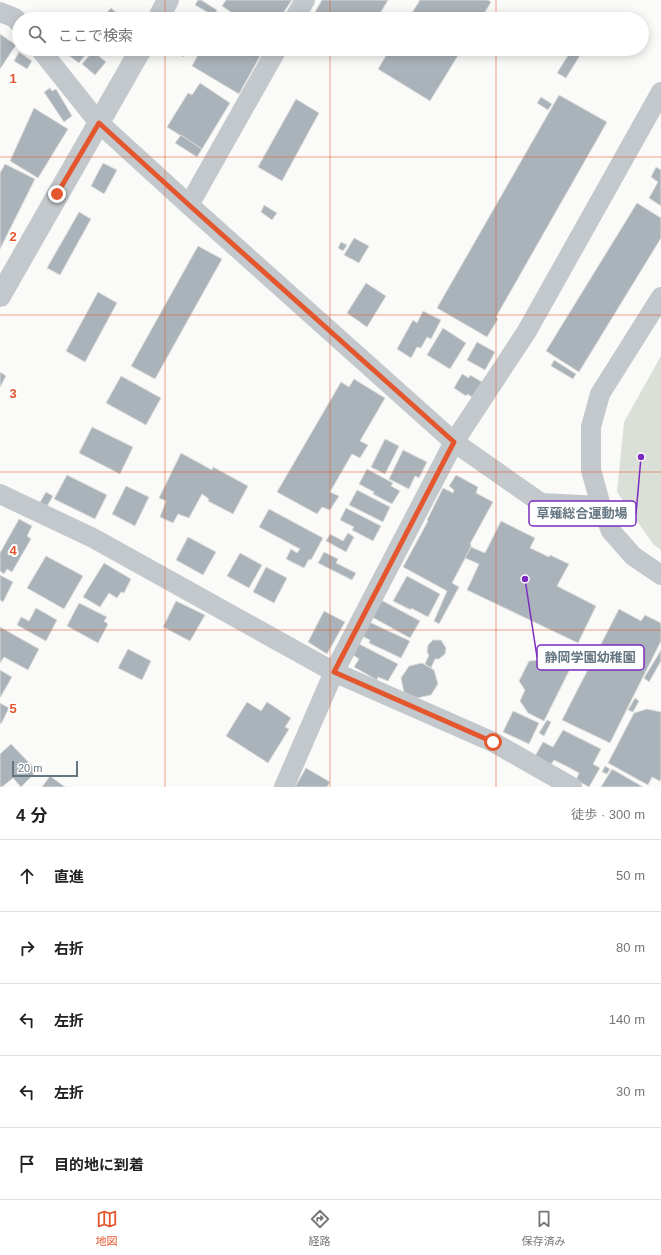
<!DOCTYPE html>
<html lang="ja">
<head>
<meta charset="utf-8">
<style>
  :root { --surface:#fff; --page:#f2f2f2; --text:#222; --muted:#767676; --line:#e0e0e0; --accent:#e4572e }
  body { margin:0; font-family:Arial,"Noto Sans JP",sans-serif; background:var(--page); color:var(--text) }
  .scale { position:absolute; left:12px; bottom:10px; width:66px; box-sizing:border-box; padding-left:4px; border:2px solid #657683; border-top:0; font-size:11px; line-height:14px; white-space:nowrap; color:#657683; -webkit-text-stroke:3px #fff; paint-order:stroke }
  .stop { position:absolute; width:12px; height:12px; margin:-9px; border:3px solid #e4572e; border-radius:50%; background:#fff }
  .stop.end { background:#e4572e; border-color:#fff; box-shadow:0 1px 4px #0008 }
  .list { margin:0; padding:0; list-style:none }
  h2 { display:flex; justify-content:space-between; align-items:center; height:52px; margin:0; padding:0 16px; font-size:17px }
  h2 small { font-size:13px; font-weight:400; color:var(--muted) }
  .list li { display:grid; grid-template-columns:26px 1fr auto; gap:12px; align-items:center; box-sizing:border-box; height:72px; padding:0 16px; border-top:1px solid var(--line) }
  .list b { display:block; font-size:15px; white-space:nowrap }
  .list em { font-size:13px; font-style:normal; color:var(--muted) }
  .icon { flex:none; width:22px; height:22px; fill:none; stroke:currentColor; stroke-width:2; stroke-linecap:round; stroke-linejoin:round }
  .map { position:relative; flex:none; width:661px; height:787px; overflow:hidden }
  .search { position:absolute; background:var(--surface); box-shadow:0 2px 10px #0003; left:12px; right:12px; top:12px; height:44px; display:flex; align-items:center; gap:10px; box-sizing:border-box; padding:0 14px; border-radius:22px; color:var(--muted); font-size:15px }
  .sheet { height:412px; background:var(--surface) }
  nav { display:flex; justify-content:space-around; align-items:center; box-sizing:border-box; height:56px; border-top:1px solid var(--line); background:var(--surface); font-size:11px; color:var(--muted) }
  nav a { display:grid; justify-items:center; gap:2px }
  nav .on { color:var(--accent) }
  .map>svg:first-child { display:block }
</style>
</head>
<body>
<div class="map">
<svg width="661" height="787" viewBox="0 0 661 787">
  <rect width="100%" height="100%" fill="#fafaf8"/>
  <!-- green -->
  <path fill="#dadfd7" d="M661,356V550L653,544L617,492L624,422Z"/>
  <!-- building -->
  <g fill="#aab3b9" stroke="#dcdcda">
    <path d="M198,0H201L217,10L214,16L195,5Z"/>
    <path d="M226,0H292L279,19H241L222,6Z"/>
    <path d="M322,0H388L377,19H311Z"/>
    <path d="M420,0H488L491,2L481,19H408Z"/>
    <path d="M111,8L123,19H108L104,16Z"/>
    <path d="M222,14L231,19H219Z"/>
    <path d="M91,15L96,19H88Z"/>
    <path d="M0,34L16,45L0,69Z"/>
    <path d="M67,49H90L79,63L64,52Z"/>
    <path d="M172,49H188L183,57Z"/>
    <path d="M201,49H264L239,94L192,66Z"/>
    <path d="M350,49H360L358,54Z"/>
    <path d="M390,49H462L430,101L378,69Z"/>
    <path d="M572,49H584L566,78L557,73Z"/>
    <path d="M93,51L106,62L95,75L82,64Z"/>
    <path d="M19,52L32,61L27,69L14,61Z"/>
    <path d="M200,83L230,103L202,149L167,127L188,93L192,95Z"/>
    <path d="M50,88L52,91L56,89L72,116L64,122L44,92Z"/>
    <path d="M559,95L607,122L496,317L498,319L487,337L437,308Z"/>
    <path d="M541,97L552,104L548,110L537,103Z"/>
    <path d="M296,99L319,113L282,181L258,167Z"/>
    <path d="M34,108L68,129L38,178L10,161Z"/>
    <path d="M181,135L202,149L197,157L175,143Z"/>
    <path d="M103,163L117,170L104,194L91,186Z"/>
    <path d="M5,164L35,179L0,249V173Z"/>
    <path d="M656,167L661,170V206L649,198L658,182L651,177Z"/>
    <path d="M637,203L661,218V238L579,372L546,351Z"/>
    <path d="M264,205L277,213L272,220L261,212Z"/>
    <path d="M79,212L91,219L60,275L47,268Z"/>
    <path d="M354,238L369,246L359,263L344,255Z"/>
    <path d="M341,242L347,245L343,251L338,248Z"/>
    <path d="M198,246L222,259L155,379L131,366Z"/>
    <path d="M366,283L386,296L367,327L347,313Z"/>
    <path d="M98,292L117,303L85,362L66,351Z"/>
    <path d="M423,311L441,320L431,339L427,337L421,348L417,347L411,358L397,349L413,320L417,323Z"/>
    <path d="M443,328L466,343L450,369L427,355Z"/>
    <path d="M477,342L495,352L485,370L467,360Z"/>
    <path d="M554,360L576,374L573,379L551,366Z"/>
    <path d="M0,372L6,376L0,387Z"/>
    <path d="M462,374L469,378L470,375L482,382L472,397L467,394L466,396L454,388Z"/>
    <path d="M121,376L161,398L146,425L106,403Z"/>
    <path d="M354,379L385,398L360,441L368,445L360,458L352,454L330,492L339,496L330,510L322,507L317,514L277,492L341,382L349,387Z"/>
    <path d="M92,427L133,447L120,474L79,453Z"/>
    <path d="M385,439L399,446L385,474L371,467Z"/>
    <path d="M403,450L427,462L419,478L415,476L409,489L389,479Z"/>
    <path d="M181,453L212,470L213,467L248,486L233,514L208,501L209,499L202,494L189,518L178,514L173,523L160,517L166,501L159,498Z"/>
    <path d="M367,469L393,483L391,486L400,491L392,504L373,494L374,492L359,484Z"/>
    <path d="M67,475L107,495L95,519L54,499Z"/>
    <path d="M456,475L478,487L476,493L493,502L470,544L471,545V547L452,583L459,587L439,624L434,621L447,591L403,567L428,521L427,520L443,488L453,493L454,490L449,486Z"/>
    <path d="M126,486L149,497L135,526L112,514Z"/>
    <path d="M357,490L390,507L383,522L349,505Z"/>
    <path d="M46,492L53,496L46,508L39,504Z"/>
    <path d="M346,508L381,526L373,541L352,530L354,527L340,520Z"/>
    <path d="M269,509L323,538L311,560L309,559L304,568L286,559L291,549L297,553L300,549L259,527Z"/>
    <path d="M19,519L32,526L27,536L31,539L12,572L7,569L4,574L0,571V553Z"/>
    <path d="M501,521L535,538L530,548L549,557L550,555L569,564L557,586L596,606L578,643L467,590L479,564L465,558L471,547L485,553Z"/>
    <path d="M348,533L354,537L346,552L326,541L330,534L343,541Z"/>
    <path d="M188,537L216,552L203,575L176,560Z"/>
    <path d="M324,552L338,559L336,563L356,573L352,580L318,563Z"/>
    <path d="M240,553L262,565L249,588L227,576Z"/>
    <path d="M46,556L83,576L64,609L27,588Z"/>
    <path d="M104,563L131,579L124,593L121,592L117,598L109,593L100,607L83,597Z"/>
    <path d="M266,567L287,578L274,603L253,592Z"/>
    <path d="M0,575L13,582L3,602L0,600Z"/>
    <path d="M407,576L440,594L428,617L411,608V610L393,601Z"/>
    <path d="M381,600L420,621L410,638L372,617Z"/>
    <path d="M176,601L205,615L190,641L163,627Z"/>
    <path d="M79,603L107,617L104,621L108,624L98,643L67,626Z"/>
    <path d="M36,608L57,620L46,641L17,625L21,617L29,621Z"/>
    <path d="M619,609L641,621L645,615L661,623V641L610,743L562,720Z"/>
    <path d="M324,611L345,622L327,654L308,642Z"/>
    <path d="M367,621L410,641L401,658L369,643L370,640L360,635Z"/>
    <path d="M0,627L39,649L28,670L4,657L0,663Z"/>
    <path d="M433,640H441L446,648L445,654L439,659H435L431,668L425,664L429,655L427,652L428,645Z"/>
    <path d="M359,644L398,664L388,681L378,677L377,680L354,667L359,659L353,655Z"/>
    <path d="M561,648L576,657L544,721L528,713L520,701L525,690L519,681L529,661L542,660L547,649Z"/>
    <path d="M128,649L151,661L142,680L118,668Z"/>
    <path d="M661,650V661L649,682L644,678Z"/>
    <path d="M422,663L434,670L438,684L431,695L417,698L404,692L401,678L409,666Z"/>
    <path d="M0,670L12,677L0,698Z"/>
    <path d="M635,698L639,701L633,712L628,710Z"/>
    <path d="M247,702L261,711L267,702L291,718L285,727L289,729L268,763L226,736Z"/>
    <path d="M0,703L9,708L1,724L0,723Z"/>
    <path d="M647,709L661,712V779L660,781L652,777L648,785L608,763L634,713Z"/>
    <path d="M513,711L539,723L529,744L503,732Z"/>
    <path d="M547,720L551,722L544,736L539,733Z"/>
    <path d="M563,730L601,749L593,764L600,768L589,787L576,780L579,773L570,768L554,760L550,766L534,758L543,742L553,747Z"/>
    <path d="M11,744L37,771L21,787L13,778L2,787H0V754Z"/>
    <path d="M605,766L610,769L607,774L602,772Z"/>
    <path d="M306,768L330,782L327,787H295Z"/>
    <path d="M612,769L643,787H601Z"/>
    <path d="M50,776L65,787H42Z"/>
  </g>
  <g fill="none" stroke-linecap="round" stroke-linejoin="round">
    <!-- minor -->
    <g stroke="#c3c8cc" stroke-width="20">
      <path d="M0,12L15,18L19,23"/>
      <path d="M294,19L305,0"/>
      <path d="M40,49L99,123L189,205L454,442L541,503L601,506"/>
      <path d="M189,205L277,49"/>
      <path d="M661,297L600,394L591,427V470L601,506L611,531L633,556L661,575"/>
      <path d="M0,494L93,538L334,672L493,742L572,787"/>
      <path d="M284,787L334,672L454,442L527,331L661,92"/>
    </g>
    <!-- tertiary -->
    <g stroke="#c3c8cc" stroke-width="22">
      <path d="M158,19L168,0"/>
      <path d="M0,296L141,49"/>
    </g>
  </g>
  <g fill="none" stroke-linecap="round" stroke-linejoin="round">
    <!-- route -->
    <path stroke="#e4572e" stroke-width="5" d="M57,194L99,123L189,205L454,442L334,672L493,742"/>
  </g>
  <!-- grid -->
  <path fill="none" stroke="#e4572e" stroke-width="1" stroke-opacity="0.55" d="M165,0V19M330,0V19M496,0V19M165,49V787M330,49V787M496,49V787M0,157H661M0,315H661M0,472H661M0,630H661"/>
  <g font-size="13" text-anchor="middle" font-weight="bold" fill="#e4572e" stroke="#fff" stroke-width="4" stroke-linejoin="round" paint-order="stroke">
    <text x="13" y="83">1</text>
    <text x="13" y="241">2</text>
    <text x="13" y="398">3</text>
    <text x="13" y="555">4</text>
    <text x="13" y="713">5</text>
  </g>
  <!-- callouts -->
  <path fill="none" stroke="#7b2cbf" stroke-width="1.5" d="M641 457L636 514M525 579L537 657"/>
  <g fill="#7b2cbf" stroke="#fff" stroke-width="1.5">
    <circle cx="641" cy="457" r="4"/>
    <circle cx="525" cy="579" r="4"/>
  </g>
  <g fill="#fff" stroke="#7b2cbf" stroke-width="1.5">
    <rect x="529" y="501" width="107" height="25" rx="4"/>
    <rect x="537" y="645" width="107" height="25" rx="4"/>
  </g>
  <g font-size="13" text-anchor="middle" font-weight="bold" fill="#657683">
    <text x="582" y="518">草薙総合運動場</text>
    <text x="590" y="662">静岡学園幼稚園</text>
  </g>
</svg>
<div class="scale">20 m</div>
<div class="stop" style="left:493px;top:742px"></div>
<div class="stop end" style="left:57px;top:194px"></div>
<div class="search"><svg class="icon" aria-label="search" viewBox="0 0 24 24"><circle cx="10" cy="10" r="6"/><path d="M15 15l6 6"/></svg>ここで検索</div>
</div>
<section class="sheet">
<h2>4 分<small>徒歩 · 300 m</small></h2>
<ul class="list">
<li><svg class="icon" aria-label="ahead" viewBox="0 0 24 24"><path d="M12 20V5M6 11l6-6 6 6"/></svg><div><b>直進</b></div><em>50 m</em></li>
<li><svg class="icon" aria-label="right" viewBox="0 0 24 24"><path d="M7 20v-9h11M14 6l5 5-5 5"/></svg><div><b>右折</b></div><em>80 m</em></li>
<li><svg class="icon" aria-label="left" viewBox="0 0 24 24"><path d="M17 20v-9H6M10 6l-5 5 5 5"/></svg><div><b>左折</b></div><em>140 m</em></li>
<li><svg class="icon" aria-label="left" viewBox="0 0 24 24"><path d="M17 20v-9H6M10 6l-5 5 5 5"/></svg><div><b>左折</b></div><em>30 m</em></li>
<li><svg class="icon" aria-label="arrive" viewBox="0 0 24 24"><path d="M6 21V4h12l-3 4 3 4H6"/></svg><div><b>目的地に到着</b></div></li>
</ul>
</section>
<nav>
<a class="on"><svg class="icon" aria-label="map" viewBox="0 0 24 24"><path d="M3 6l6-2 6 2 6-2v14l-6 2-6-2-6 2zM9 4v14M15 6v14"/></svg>地図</a>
<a><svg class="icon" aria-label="directions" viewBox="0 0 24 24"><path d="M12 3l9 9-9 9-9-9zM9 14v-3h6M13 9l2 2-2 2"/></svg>経路</a>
<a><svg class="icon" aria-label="saved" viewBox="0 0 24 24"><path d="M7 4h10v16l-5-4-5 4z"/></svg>保存済み</a>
</nav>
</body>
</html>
